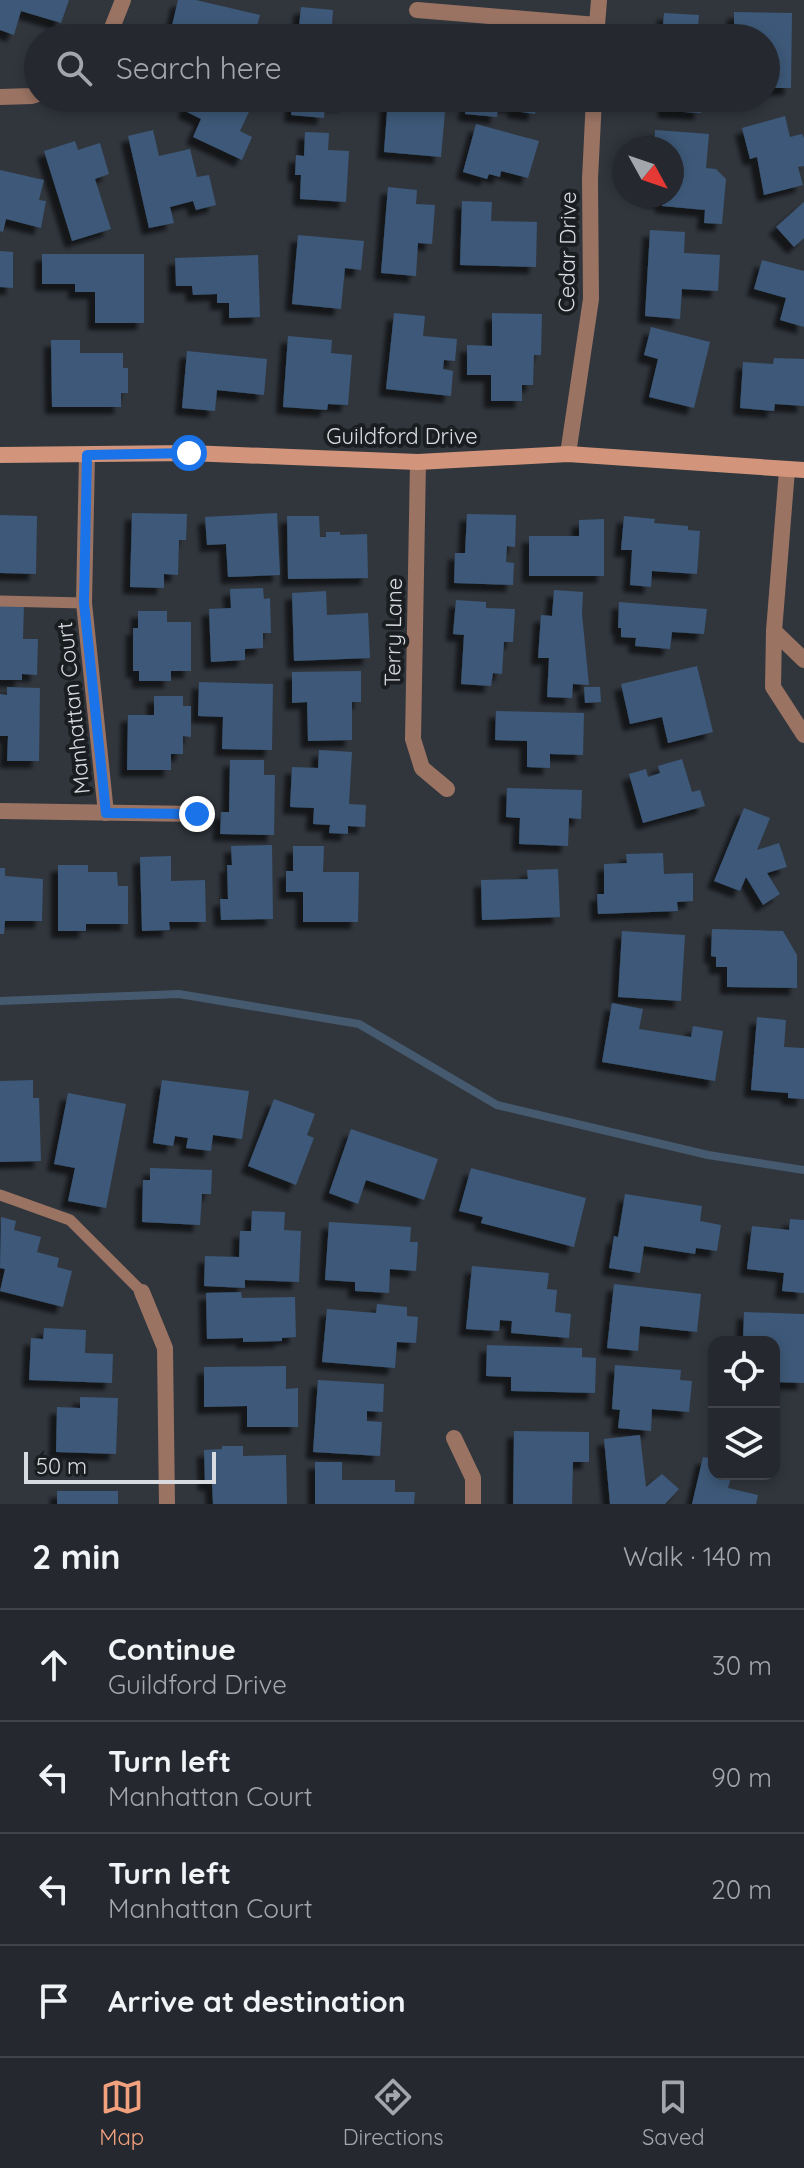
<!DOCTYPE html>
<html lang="en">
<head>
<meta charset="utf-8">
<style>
  :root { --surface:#25282e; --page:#31343a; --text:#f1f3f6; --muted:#a3a6aa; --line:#42444a; --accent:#f2a17e }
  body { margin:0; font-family:Quicksand,sans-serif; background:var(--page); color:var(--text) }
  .controls { position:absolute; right:24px; bottom:24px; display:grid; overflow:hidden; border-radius:16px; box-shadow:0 4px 12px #0003 }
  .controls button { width:72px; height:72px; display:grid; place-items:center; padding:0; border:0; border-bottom:2px solid var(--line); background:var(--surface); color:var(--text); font:40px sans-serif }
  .compass { position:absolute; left:612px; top:136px; width:72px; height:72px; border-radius:50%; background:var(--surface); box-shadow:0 4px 12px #0003; rotate:130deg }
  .scale { position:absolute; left:24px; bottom:20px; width:192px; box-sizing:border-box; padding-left:8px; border:4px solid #d8dbe0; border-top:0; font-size:22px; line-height:28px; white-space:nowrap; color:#d8dbe0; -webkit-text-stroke:6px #1b1e21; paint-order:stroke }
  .stop { position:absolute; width:24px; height:24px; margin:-18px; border:6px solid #1a73e8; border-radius:50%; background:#fff }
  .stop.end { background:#1a73e8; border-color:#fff; box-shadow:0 2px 8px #0008 }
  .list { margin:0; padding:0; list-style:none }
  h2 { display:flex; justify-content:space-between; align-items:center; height:104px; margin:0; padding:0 32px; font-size:34px }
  h2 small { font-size:26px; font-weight:400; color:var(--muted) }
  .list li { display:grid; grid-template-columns:52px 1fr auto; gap:24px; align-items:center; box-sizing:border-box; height:112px; padding:0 32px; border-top:2px solid var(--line) }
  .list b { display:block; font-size:30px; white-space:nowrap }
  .list p { margin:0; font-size:26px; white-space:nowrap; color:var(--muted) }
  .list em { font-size:26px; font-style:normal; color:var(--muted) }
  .icon { flex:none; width:44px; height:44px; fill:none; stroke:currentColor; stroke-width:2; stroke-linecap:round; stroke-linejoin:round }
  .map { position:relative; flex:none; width:804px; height:1504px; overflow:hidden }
  .search { position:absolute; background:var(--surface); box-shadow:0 4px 12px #0003; left:24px; right:24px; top:24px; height:88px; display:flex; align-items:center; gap:20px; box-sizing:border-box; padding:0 28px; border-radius:44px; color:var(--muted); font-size:30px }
  .sheet { height:552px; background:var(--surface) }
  nav { display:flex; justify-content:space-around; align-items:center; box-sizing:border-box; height:112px; border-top:2px solid var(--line); background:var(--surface); font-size:22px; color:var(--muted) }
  nav a { display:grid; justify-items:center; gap:4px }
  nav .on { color:var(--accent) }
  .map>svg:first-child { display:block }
</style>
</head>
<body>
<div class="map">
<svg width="804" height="1504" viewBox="0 0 804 1504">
  <defs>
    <filter id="shadow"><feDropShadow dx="-7" dy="7" stdDeviation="2" flood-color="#0009"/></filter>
  </defs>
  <rect width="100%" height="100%" fill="#31363d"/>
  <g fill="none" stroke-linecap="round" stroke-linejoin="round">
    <!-- stream -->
    <path stroke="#465a6f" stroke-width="8" d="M0,1001L179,994L359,1024L497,1105L708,1155L804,1170"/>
  </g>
  <!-- building -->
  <g fill="#3c5878" filter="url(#shadow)">
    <path d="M0,0H69L61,23L21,11L14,35L0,30Z"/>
    <path d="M178,0H196L260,15L254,38H186L170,34Z"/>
    <path d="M301,7L333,10L332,24L352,26L351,38L298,37Z"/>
    <path d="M734,12L792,13L791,88H766V38H741V34H734Z"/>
    <path d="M664,13L699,15L698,26L712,27V38H662Z"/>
    <path d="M175,98L255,99L240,131L252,137L242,160L193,137L201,119L185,111L188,104Z"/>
    <path d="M293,98H345V105L325,103L324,118L291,115Z"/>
    <path d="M388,98L446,100L441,157L384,152Z"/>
    <path d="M467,98H537L535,114L514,111L515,106L498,105L497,117L465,114Z"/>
    <path d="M665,98H702L701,113L665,111Z"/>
    <path d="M785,116L790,137L802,134L804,138V166L798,167L803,185L764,195L757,157L750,159L742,128Z"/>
    <path d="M476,124L539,141L528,178L501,171L500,177L489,174L487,179L463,172Z"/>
    <path d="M153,130L159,156L190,149L197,177L209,175L216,205L196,210L193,201L170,207L174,223L149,228L128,136Z"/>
    <path d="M655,130L709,134L706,168L716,169L726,179L722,224L704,223L705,210L662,206V201L650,200V196H672V148H654Z"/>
    <path d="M305,132L329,133L328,150L349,151L346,202L300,199L301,175H295L296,155L304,156Z"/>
    <path d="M75,141L78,150L100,143L109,174L95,179L111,229L72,241L44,151Z"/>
    <path d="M0,170L44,180L39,200L46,201L41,228L6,219L3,232L0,231Z"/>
    <path d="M388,187L417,190L416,204L435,205L432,244L418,243L416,276L381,273Z"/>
    <path d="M462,201L492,202L491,221L537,222L536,267L460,265Z"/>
    <path d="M804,202V238L794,247L776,227Z"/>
    <path d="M650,230L685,232L684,253L720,255L718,291L682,289L680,319L645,316Z"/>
    <path d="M298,235L364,241L361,270L345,268L341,309L292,304Z"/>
    <path d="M0,251L13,252V288L0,287Z"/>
    <path d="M42,254H144V323H95V292H75V284H42Z"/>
    <path d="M258,255L260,317L229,318V303H217V294L193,295L192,286H176L175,258Z"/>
    <path d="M762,260L804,271V327L780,320L786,298L754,289Z"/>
    <path d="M394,313L425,316L423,336L457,339L455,361L444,360L443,369L453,371L451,396L386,389Z"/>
    <path d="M492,313L542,314L541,355H534L533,385H522V401H491V375H467V345L492,346Z"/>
    <path d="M651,327L710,342L694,408L649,397L658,359L644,355Z"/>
    <path d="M288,336L332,340L331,353L352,355L348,405L328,404L327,410L283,407Z"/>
    <path d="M51,340H80V353H123V368H128V393H121V407H52Z"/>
    <path d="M187,351L267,359L264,395L217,390L215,411L182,408Z"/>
    <path d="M774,358L804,359V406L775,404L774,411L740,408L743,362L773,364Z"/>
    <path d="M132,513L187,514L186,540H179L178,575L164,574V588L130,587Z"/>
    <path d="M277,513L280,575L228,577L226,544L207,545L205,517Z"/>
    <path d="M467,514L516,515L515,547L507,546L506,562L514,563L513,585L454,583L455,553H465Z"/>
    <path d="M0,515L37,516L36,574L0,573Z"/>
    <path d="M287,516H319L320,537H326V532H340V535L367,534L368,578L288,579Z"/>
    <path d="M624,516L655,519L654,523L688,526V530L700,531L697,574L652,571L651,587L630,585L632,550H621Z"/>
    <path d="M604,519V576H529V536H579V520Z"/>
    <path d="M263,588L264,599L270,598L271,633H263V648L245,649V660L211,662L209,609L231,608L230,589Z"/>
    <path d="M554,590L583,592L582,614L589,685L573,684L572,698L547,697L549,658H538L541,615L552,616Z"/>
    <path d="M326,591L327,615L368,613L370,658L294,661L292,593Z"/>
    <path d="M456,600L486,602V608L515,609L513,642H504L502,674L493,673L491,686L461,684L464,635L453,634Z"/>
    <path d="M619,602L707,609L704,634L672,632L670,649L635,646L636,638L621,637V628H618Z"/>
    <path d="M0,604H24L23,639H38L37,675L22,674V680H0Z"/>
    <path d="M138,611H167V622H191V671H171V681H139V671H133V628H138Z"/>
    <path d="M697,666L713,732L668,743L662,717L630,724L621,684Z"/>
    <path d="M361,671V702H352V740L308,741L307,702L292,703V672Z"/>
    <path d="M199,682L273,684L272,750L222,749L223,717L198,716Z"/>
    <path d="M7,687L40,688L39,761H7L8,736H0V694L7,695Z"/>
    <path d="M584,687H600L601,702L585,703Z"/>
    <path d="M154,696H183V706H191V737L183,736V754H171V770H127L128,715H154Z"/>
    <path d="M496,711L584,713L583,755L550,754V768L527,767V741L495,740Z"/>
    <path d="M319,750L352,752L349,804L366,805L365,827L348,826V834L329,833L330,825L313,824L314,808L290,807L292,767L318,768Z"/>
    <path d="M682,759L692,792L700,790L705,806L643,823L629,774L646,769L648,777L660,773L658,766Z"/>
    <path d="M230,760H264V775H275L274,835L220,834L221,812H229Z"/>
    <path d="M507,788L582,790L581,819L569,818L568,846L519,844L520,818L506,817Z"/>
    <path d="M744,808L770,818L757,850L779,843L787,867L767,873L780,894L763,905L746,877L740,891L714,881Z"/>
    <path d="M272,845L273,919L221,920L220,899H228L227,865H232L231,846Z"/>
    <path d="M293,846H324L323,872H359L358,922H303V892H286V871H293Z"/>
    <path d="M663,853L664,874L693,873V901L677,902L678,911L598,914L597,894H604V864L627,863L626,854Z"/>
    <path d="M171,856V881L205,880L206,922H169L170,930L142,931L140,857Z"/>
    <path d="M58,865H88V872H117L118,886H128V924H86V931H58Z"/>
    <path d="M0,868H5V876L43,879L42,921H5L4,934H0Z"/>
    <path d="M558,869L560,917L482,920L481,880L528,879L527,870Z"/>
    <path d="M712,929L783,931L797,955V988L727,987V967H716V957L711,956Z"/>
    <path d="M622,931L685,935L681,1001L618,997Z"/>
    <path d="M612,1003L643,1009L639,1029L691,1037L693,1026L723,1031L715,1081L602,1062Z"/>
    <path d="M757,1017L786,1020L784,1047L804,1048V1099L788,1098V1093L751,1090Z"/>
    <path d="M33,1080V1098H39L41,1161L0,1162V1081Z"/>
    <path d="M162,1080L249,1091L242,1139L213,1135L211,1151L186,1148L188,1138L175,1136L173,1146L153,1143Z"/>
    <path d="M68,1093L126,1104L106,1208L68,1201L75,1168L54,1164Z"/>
    <path d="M274,1099L315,1114L307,1135L314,1138L296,1185L248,1166Z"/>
    <path d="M351,1129L438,1159L424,1200L366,1180L358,1204L329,1193Z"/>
    <path d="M150,1168L212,1170L211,1194H202L200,1225L142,1222L143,1180H150Z"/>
    <path d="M471,1168L586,1198L574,1247L481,1223L483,1217L459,1211Z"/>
    <path d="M625,1194L702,1206L700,1221L721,1225L717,1251L696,1248L695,1254L644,1246L640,1273L609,1268L614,1236L618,1237Z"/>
    <path d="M252,1211L285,1212L284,1230L301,1231L299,1282L245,1280V1288L204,1286L205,1256L239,1257L240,1231H251Z"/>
    <path d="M1,1217L16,1221L14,1230L41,1237L37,1252L59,1258L57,1267L72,1271L63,1307L0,1291L5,1269L0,1268Z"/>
    <path d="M790,1219L804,1220V1293L782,1291L784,1273L747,1269L752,1226L789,1230Z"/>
    <path d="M329,1222L411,1227L410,1242H418L416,1271L390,1269L389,1293L355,1291V1282L325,1280Z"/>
    <path d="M472,1266L549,1273L547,1289L557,1290L555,1312L571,1314L569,1338L511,1333L512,1321L500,1320L499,1331L466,1329Z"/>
    <path d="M614,1284L701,1294L697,1332L640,1326L638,1351L607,1348Z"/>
    <path d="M241,1292L242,1298L295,1297L296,1337L282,1338V1341L243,1342V1338L207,1339L206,1293Z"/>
    <path d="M377,1304L407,1307V1316L418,1317L416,1343L397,1342L395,1368L322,1362L327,1309L376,1313Z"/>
    <path d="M744,1312L804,1314V1383L774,1382V1342L743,1341Z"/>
    <path d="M44,1328L86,1330L85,1353L113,1354L112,1383L29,1380L31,1338L43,1339Z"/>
    <path d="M487,1345L582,1348V1357L596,1358L595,1393L511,1391V1377L486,1376Z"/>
    <path d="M615,1365L681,1370L680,1380L692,1381L689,1412L652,1409L651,1431L618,1428L620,1410L612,1409Z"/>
    <path d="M286,1366V1389L298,1388V1427H247V1406L204,1407V1367Z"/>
    <path d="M318,1380L384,1384L383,1412L367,1411V1421L382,1422L380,1456L313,1452Z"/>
    <path d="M80,1397L118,1398L116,1454L56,1452L57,1407L80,1408Z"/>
    <path d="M514,1431L589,1432V1462H573L572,1504H513Z"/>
    <path d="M640,1435L646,1487L662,1474L679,1489L665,1504H610L604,1439Z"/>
    <path d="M222,1446H243V1456L286,1455L287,1504H213L212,1483L205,1484L204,1450L222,1449Z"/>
    <path d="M703,1457L714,1459V1474H732L728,1488L758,1495L756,1504H692Z"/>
    <path d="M315,1462H342V1480H395V1492H415L414,1504H315Z"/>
    <rect x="57" y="1491" width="61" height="13"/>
  </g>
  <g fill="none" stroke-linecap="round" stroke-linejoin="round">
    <!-- lane -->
    <g stroke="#9a7363" stroke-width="11">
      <path d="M0,601L84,603"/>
      <path d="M0,1195L70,1220L142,1292"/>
    </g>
    <!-- street -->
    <g stroke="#9a7363" stroke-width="16">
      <path d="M417,10L597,25"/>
      <path d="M108,38L123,0"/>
      <path d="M596,38L599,0"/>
      <path d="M0,97L32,96L38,94"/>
      <path d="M568,454L591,299L590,179L594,98"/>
      <path d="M87,455L84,603L106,813"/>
      <path d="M418,462L413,739L422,768L447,789"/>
      <path d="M787,470L774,631L773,687L804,735"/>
      <path d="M774,631L804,660"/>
      <path d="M0,811L197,814"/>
      <path d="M142,1292L165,1348L167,1504"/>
      <path d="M454,1438L473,1478V1504"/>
    </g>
    <!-- secondary -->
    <path stroke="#d2957b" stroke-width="16" d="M0,455L189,453L418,462L568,454L804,470"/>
  </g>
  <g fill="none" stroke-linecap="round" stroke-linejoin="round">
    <!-- route -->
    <path stroke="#1a73e8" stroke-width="10" d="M189,453L87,455L84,603L106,813L197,814"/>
  </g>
  <g text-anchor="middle" stroke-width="8" stroke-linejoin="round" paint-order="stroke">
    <!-- street labels -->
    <g font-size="22" fill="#d8dbe0" stroke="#1b1e21">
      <text transform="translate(567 252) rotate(-89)" y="8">Cedar Drive</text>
      <text x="402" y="444">Guildford Drive</text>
      <text transform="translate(393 632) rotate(-89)" y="8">Terry Lane</text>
      <text transform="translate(73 708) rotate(-96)" y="8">Manhattan Court</text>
    </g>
  </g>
</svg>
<div class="controls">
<button><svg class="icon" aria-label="locate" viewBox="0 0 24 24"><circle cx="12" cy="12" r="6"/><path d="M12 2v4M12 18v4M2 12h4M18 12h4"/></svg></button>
<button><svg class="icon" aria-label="layers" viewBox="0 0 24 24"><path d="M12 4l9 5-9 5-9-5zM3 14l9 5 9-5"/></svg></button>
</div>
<svg class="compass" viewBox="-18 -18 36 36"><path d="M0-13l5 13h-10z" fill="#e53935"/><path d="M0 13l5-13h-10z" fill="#a3a6aa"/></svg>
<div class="scale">50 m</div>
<div class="stop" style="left:189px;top:453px"></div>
<div class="stop end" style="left:197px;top:814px"></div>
<div class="search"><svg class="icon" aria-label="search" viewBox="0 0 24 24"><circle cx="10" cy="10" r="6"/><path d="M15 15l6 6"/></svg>Search here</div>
</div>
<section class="sheet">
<h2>2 min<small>Walk · 140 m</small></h2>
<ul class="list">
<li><svg class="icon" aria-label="ahead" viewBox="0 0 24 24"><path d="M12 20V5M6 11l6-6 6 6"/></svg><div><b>Continue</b><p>Guildford Drive</p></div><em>30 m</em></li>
<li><svg class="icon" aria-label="left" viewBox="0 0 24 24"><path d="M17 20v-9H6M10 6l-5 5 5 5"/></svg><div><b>Turn left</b><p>Manhattan Court</p></div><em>90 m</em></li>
<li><svg class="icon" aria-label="left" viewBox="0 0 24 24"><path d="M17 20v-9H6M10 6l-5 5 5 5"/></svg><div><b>Turn left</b><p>Manhattan Court</p></div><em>20 m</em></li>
<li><svg class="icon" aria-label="arrive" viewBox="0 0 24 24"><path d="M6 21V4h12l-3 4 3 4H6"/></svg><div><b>Arrive at destination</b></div></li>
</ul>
</section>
<nav>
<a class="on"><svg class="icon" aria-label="map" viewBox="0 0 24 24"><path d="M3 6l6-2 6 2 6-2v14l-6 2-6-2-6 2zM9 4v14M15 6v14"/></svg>Map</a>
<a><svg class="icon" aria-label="directions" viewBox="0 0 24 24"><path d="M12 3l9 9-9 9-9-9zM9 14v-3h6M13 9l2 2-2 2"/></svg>Directions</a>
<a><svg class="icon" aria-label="saved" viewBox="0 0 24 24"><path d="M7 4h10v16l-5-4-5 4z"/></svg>Saved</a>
</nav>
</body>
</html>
